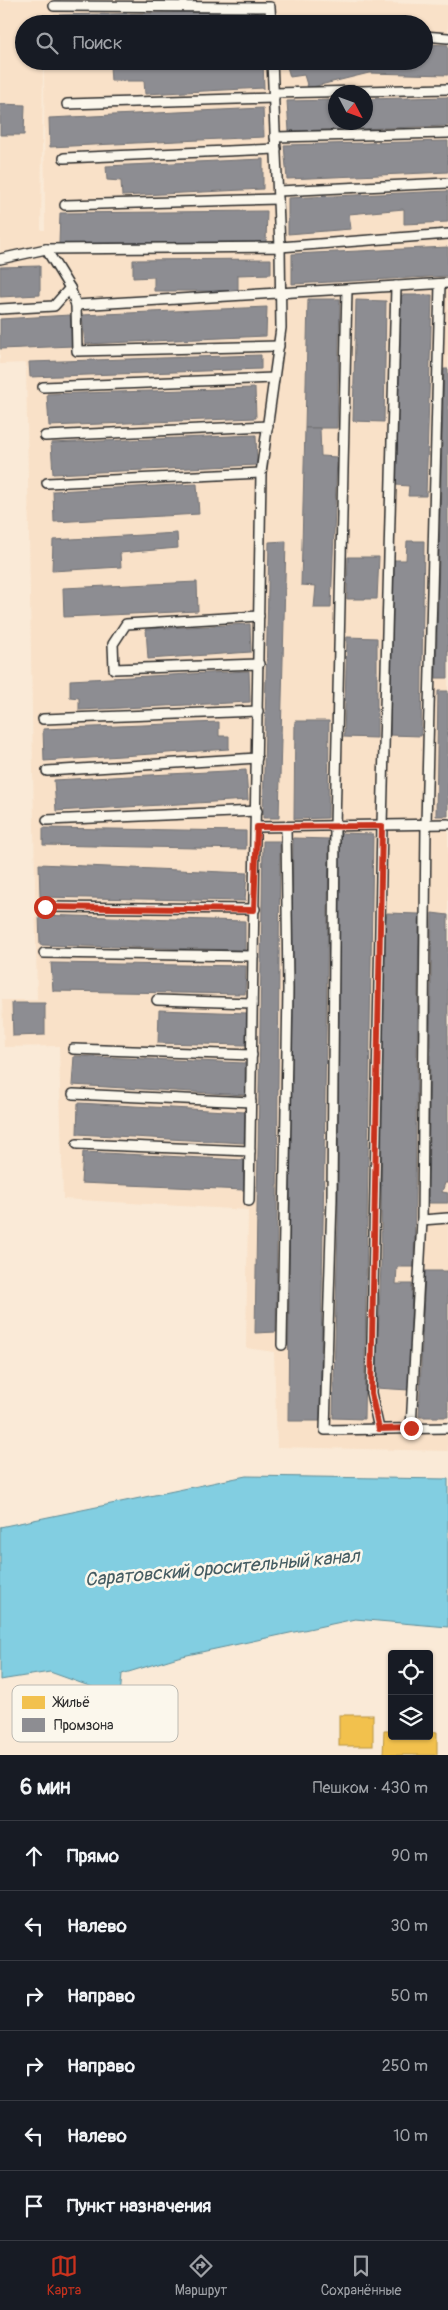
<!DOCTYPE html>
<html lang="ru">
<head>
<meta charset="utf-8">
<style>
  :root { --surface:#171b24; --page:#20242c; --text:#f1f3f6; --muted:#9ea1a6; --line:#363941; --accent:#c8321e }
  body { margin:0; font-family:Pangolin,sans-serif; background:var(--page); color:var(--text) }
  .controls { position:absolute; right:15px; bottom:15px; display:grid; overflow:hidden; border-radius:5px; box-shadow:0 1px 4px #0004 }
  .controls button { width:45px; height:45px; display:grid; place-items:center; padding:0; border:0; border-bottom:1px solid var(--line); background:var(--surface); color:var(--text); font:25px sans-serif }
  .compass { position:absolute; left:328px; top:85px; width:45px; height:45px; border-radius:50%; background:var(--surface); box-shadow:0 1px 4px #0004; rotate:131deg }
  .stop { position:absolute; width:15px; height:15px; margin:-11px; border:4px solid #c8321e; border-radius:50%; background:#fff }
  .stop.end { background:#c8321e; border-color:#fff; box-shadow:0 1px 5px #0008 }
  .list { margin:0; padding:0; list-style:none }
  h2 { display:flex; justify-content:space-between; align-items:center; height:65px; margin:0; padding:0 20px; font-size:21px }
  h2 small { font-size:16px; font-weight:400; color:var(--muted) }
  .list li { display:grid; grid-template-columns:32px 1fr auto; gap:15px; align-items:center; box-sizing:border-box; height:70px; padding:0 20px; border-top:1px solid var(--line) }
  .list b { display:block; font-size:19px; white-space:nowrap }
  .list em { font-size:16px; font-style:normal; color:var(--muted) }
  .icon { flex:none; width:28px; height:28px; fill:none; stroke:currentColor; stroke-width:2; stroke-linecap:round; stroke-linejoin:round }
  .map { position:relative; flex:none; width:448px; height:1755px; overflow:hidden }
  .search { position:absolute; background:var(--surface); box-shadow:0 1px 4px #0004; left:15px; right:15px; top:15px; height:55px; display:flex; align-items:center; gap:12px; box-sizing:border-box; padding:0 18px; border-radius:28px; color:var(--muted); font-size:19px }
  .sheet { height:485px; background:var(--surface) }
  nav { display:flex; justify-content:space-around; align-items:center; box-sizing:border-box; height:70px; border-top:1px solid var(--line); background:var(--surface); font-size:14px; color:var(--muted) }
  nav a { display:grid; justify-items:center; gap:2px }
  nav .on { color:var(--accent) }
  .map>svg:first-child { display:block }
</style>
</head>
<body>
<div class="map">
<svg width="448" height="1755" viewBox="0 0 448 1755">
  <rect width="100%" height="100%" fill="#faead7"/>
  <filter id="ink" filterUnits="userSpaceOnUse"><feTurbulence type="fractalNoise" baseFrequency=".02" numOctaves="2"/><feDisplacementMap in="SourceGraphic" scale="10" xChannelSelector="R" yChannelSelector="G"/><feConvolveMatrix kernelMatrix="1 2 1 2 8 2 1 2 1" color-interpolation-filters="sRGB"/></filter>
  <g filter="url(#ink)">
    <!-- built -->
    <path fill="#f9e1c8" fill-rule="evenodd" d="M0,0H292L448,5V1451L277,1447L274,1352L246,1348L248,1210L63,1199L59,1046L4,1047L2,1000H37L26,363L0,364ZM24,24H424V61H44L45,230H41L43,61H24ZM336,92H366V122H336Z"/>
    <!-- water -->
    <path fill="#82cee1" stroke="#5f8d98" d="M246,1476L448,1479V1627L355,1619L178,1657L122,1674L120,1697L50,1672L0,1680V1527Z"/>
    <!-- homes -->
    <g fill="#f2c14e" stroke="#b69444">
      <rect x="339" y="1715" width="34" height="31"/>
      <path d="M384,1731H392V1736H429V1731L437,1732V1755H383Z"/>
    </g>
    <!-- industry -->
    <g fill="#8d8d92" stroke="#707073">
      <path d="M262,11V24H54V15Z"/>
      <path d="M424,44L448,45V75L369,73L308,88L304,75L290,77L286,63L424,61Z"/>
      <path d="M263,61L264,88L145,94L144,81H111L110,66Z"/>
      <path d="M448,97V126L289,131L287,101L336,100V122H366V99Z"/>
      <path d="M0,104L25,105L24,135H0Z"/>
      <path d="M263,108L264,137L50,147L49,118Z"/>
      <path d="M448,141V172L287,179L284,145Z"/>
      <path d="M263,159V189L122,196L121,181L107,180L106,166Z"/>
      <path d="M448,191V222L404,224V209L349,214L351,229L288,234V198Z"/>
      <path d="M267,211L266,242L59,244L60,213Z"/>
      <path d="M448,247V276L292,284V254Z"/>
      <path d="M271,259V274L238,275V291H154V277L133,278V260Z"/>
      <path d="M40,266V295L0,297V267Z"/>
      <path d="M401,295H432L426,496H408L409,486L396,485Z"/>
      <path d="M308,299H340L337,428H305Z"/>
      <path d="M356,300L386,301L384,422L353,421Z"/>
      <path d="M267,307L266,336L85,344L82,315Z"/>
      <path d="M70,315L73,346L0,349V319Z"/>
      <path d="M261,355V369L30,377L29,362Z"/>
      <path d="M444,369H448V678H436Z"/>
      <path d="M255,388L256,418L49,426L47,394Z"/>
      <path d="M305,428H320L321,456L337,457L331,608H314L316,586L301,585Z"/>
      <path d="M256,435L257,465L53,474L51,443Z"/>
      <path d="M197,484L199,514L54,522L53,491Z"/>
      <path d="M177,533L178,548L120,553L121,567L52,571L53,540Z"/>
      <path d="M286,541L279,818H263L269,542Z"/>
      <path d="M407,541H424L421,736L390,735L393,560H406Z"/>
      <path d="M348,557H379L377,599H347Z"/>
      <path d="M197,582L198,611L64,617L63,588Z"/>
      <path d="M250,624L251,652L148,659L146,629Z"/>
      <path d="M347,637L377,638V738L344,737Z"/>
      <path d="M249,671L250,702L79,710V698L70,697V680Z"/>
      <path d="M438,691H448V816H436Z"/>
      <path d="M295,721H329L328,818L294,819Z"/>
      <path d="M219,722V736H229V749L44,761L43,729Z"/>
      <path d="M246,770L248,800L56,811L54,780Z"/>
      <path d="M43,828L246,831V849L43,845Z"/>
      <path d="M339,833L373,834L364,1419L333,1418L338,1227Z"/>
      <path d="M293,838L329,839L320,1421H288Z"/>
      <path d="M263,841H280L276,1332L255,1333Z"/>
      <path d="M39,864L247,873L245,901L40,897Z"/>
      <path d="M387,913L419,914L414,1267H397L396,1284H412L409,1390L376,1388L381,1265L383,943Z"/>
      <path d="M432,913L448,915V1183H445L442,1192L448,1193V1203H428Z"/>
      <path d="M39,915L245,921V950L40,945Z"/>
      <path d="M51,963L246,966L245,994L53,991Z"/>
      <path d="M12,1003H45V1035L13,1036Z"/>
      <path d="M159,1010L247,1013L246,1045L158,1043Z"/>
      <path d="M74,1056L245,1063V1095L72,1085Z"/>
      <path d="M78,1103L245,1112L244,1143L77,1134Z"/>
      <path d="M83,1152L244,1160V1190L81,1183Z"/>
      <path d="M425,1271H448V1417H419Z"/>
    </g>
    <g fill="none" stroke-linecap="round" stroke-linejoin="round">
      <defs>
        <g id="lane">
          <path d="M54,6L270,7L271,24"/>
          <path d="M424,36L448,38"/>
          <path d="M272,61L280,247L448,234"/>
          <path d="M274,93L448,89"/>
          <path d="M67,104L274,98"/>
          <path d="M275,137L448,133"/>
          <path d="M64,158L276,149"/>
          <path d="M278,191L448,183"/>
          <path d="M65,205L278,199"/>
          <path d="M46,249L70,288L76,305L448,283"/>
          <path d="M0,259L46,249L280,247L281,328L261,473L253,956L44,953"/>
          <path d="M347,289L335,827L332,1199L325,1430L448,1428"/>
          <path d="M76,305L77,351L279,346"/>
          <path d="M0,309L54,306L70,288"/>
          <path d="M43,387L274,378"/>
          <path d="M45,436L268,426"/>
          <path d="M47,483L261,473"/>
          <path d="M259,664L114,669L113,644L126,624L259,616"/>
          <path d="M43,719L258,711"/>
          <path d="M47,771L257,758"/>
          <path d="M47,820L257,811"/>
          <path d="M257,827L448,824"/>
          <path d="M45,907L255,909"/>
          <path d="M157,1000L252,1003"/>
          <path d="M73,1049L252,1055"/>
          <path d="M73,1094L251,1102"/>
          <path d="M77,1144L250,1151"/>
          <path d="M249,1201L253,956"/>
          <path d="M422,1220L448,1218"/>
          <path d="M282,1345L288,989L286,827"/>
          <path d="M411,1428L422,1220L426,824L440,284"/>
          <path d="M379,1429L371,1393L382,825L396,286"/>
        </g>
      </defs>
      <!-- lane casing -->
      <use href="#lane" stroke="#2b2b2b" stroke-width="12"/>
      <!-- lane -->
      <use href="#lane" stroke="#fbf7ec" stroke-width="9"/>
    </g>
  </g>
  <g fill="none" stroke-linecap="round" stroke-linejoin="round" filter="url(#ink)">
    <!-- route -->
    <path stroke="#c8321e" stroke-width="6" d="M45,907L254,910L257,827L382,826L371,1393L379,1429L411,1428"/>
  </g>
  <g text-anchor="middle" stroke-width="5" stroke-linejoin="round" paint-order="stroke">
    <!-- water labels -->
    <g font-size="19" font-style="italic" fill="#455c62" stroke="#fbf7ec">
      <text transform="translate(222 1567) rotate(-5)" y="7">Саратовский оросительный канал</text>
    </g>
  </g>
  <!-- legend -->
  <rect x="12" y="1685" width="166" height="57" rx="8" fill="#fbf7ec" stroke="#bdbab2" stroke-width="1"/>
  <rect x="22" y="1696" width="23" height="13" fill="#f2c14e"/>
  <rect x="22" y="1718" width="23" height="14" fill="#8d8d92"/>
  <g font-size="14" fill="#2b2b2b">
    <text x="54" y="1707">Жильё</text>
    <text x="54" y="1730">Промзона</text>
  </g>
</svg>
<div class="controls">
<button><svg class="icon" aria-label="locate" viewBox="0 0 24 24"><circle cx="12" cy="12" r="6"/><path d="M12 2v4M12 18v4M2 12h4M18 12h4"/></svg></button>
<button><svg class="icon" aria-label="layers" viewBox="0 0 24 24"><path d="M12 4l9 5-9 5-9-5zM3 14l9 5 9-5"/></svg></button>
</div>
<svg class="compass" viewBox="-18 -18 36 36"><path d="M0-13l5 13h-10z" fill="#e53935"/><path d="M0 13l5-13h-10z" fill="#9ea1a6"/></svg>
<div class="stop" style="left:45px;top:907px"></div>
<div class="stop end" style="left:411px;top:1428px"></div>
<div class="search"><svg class="icon" aria-label="search" viewBox="0 0 24 24"><circle cx="10" cy="10" r="6"/><path d="M15 15l6 6"/></svg>Поиск</div>
</div>
<section class="sheet">
<h2>6 мин<small>Пешком · 430 m</small></h2>
<ul class="list">
<li><svg class="icon" aria-label="ahead" viewBox="0 0 24 24"><path d="M12 20V5M6 11l6-6 6 6"/></svg><div><b>Прямо</b></div><em>90 m</em></li>
<li><svg class="icon" aria-label="left" viewBox="0 0 24 24"><path d="M17 20v-9H6M10 6l-5 5 5 5"/></svg><div><b>Налево</b></div><em>30 m</em></li>
<li><svg class="icon" aria-label="right" viewBox="0 0 24 24"><path d="M7 20v-9h11M14 6l5 5-5 5"/></svg><div><b>Направо</b></div><em>50 m</em></li>
<li><svg class="icon" aria-label="right" viewBox="0 0 24 24"><path d="M7 20v-9h11M14 6l5 5-5 5"/></svg><div><b>Направо</b></div><em>250 m</em></li>
<li><svg class="icon" aria-label="left" viewBox="0 0 24 24"><path d="M17 20v-9H6M10 6l-5 5 5 5"/></svg><div><b>Налево</b></div><em>10 m</em></li>
<li><svg class="icon" aria-label="arrive" viewBox="0 0 24 24"><path d="M6 21V4h12l-3 4 3 4H6"/></svg><div><b>Пункт назначения</b></div></li>
</ul>
</section>
<nav>
<a class="on"><svg class="icon" aria-label="map" viewBox="0 0 24 24"><path d="M3 6l6-2 6 2 6-2v14l-6 2-6-2-6 2zM9 4v14M15 6v14"/></svg>Карта</a>
<a><svg class="icon" aria-label="directions" viewBox="0 0 24 24"><path d="M12 3l9 9-9 9-9-9zM9 14v-3h6M13 9l2 2-2 2"/></svg>Маршрут</a>
<a><svg class="icon" aria-label="saved" viewBox="0 0 24 24"><path d="M7 4h10v16l-5-4-5 4z"/></svg>Сохранённые</a>
</nav>
</body>
</html>
